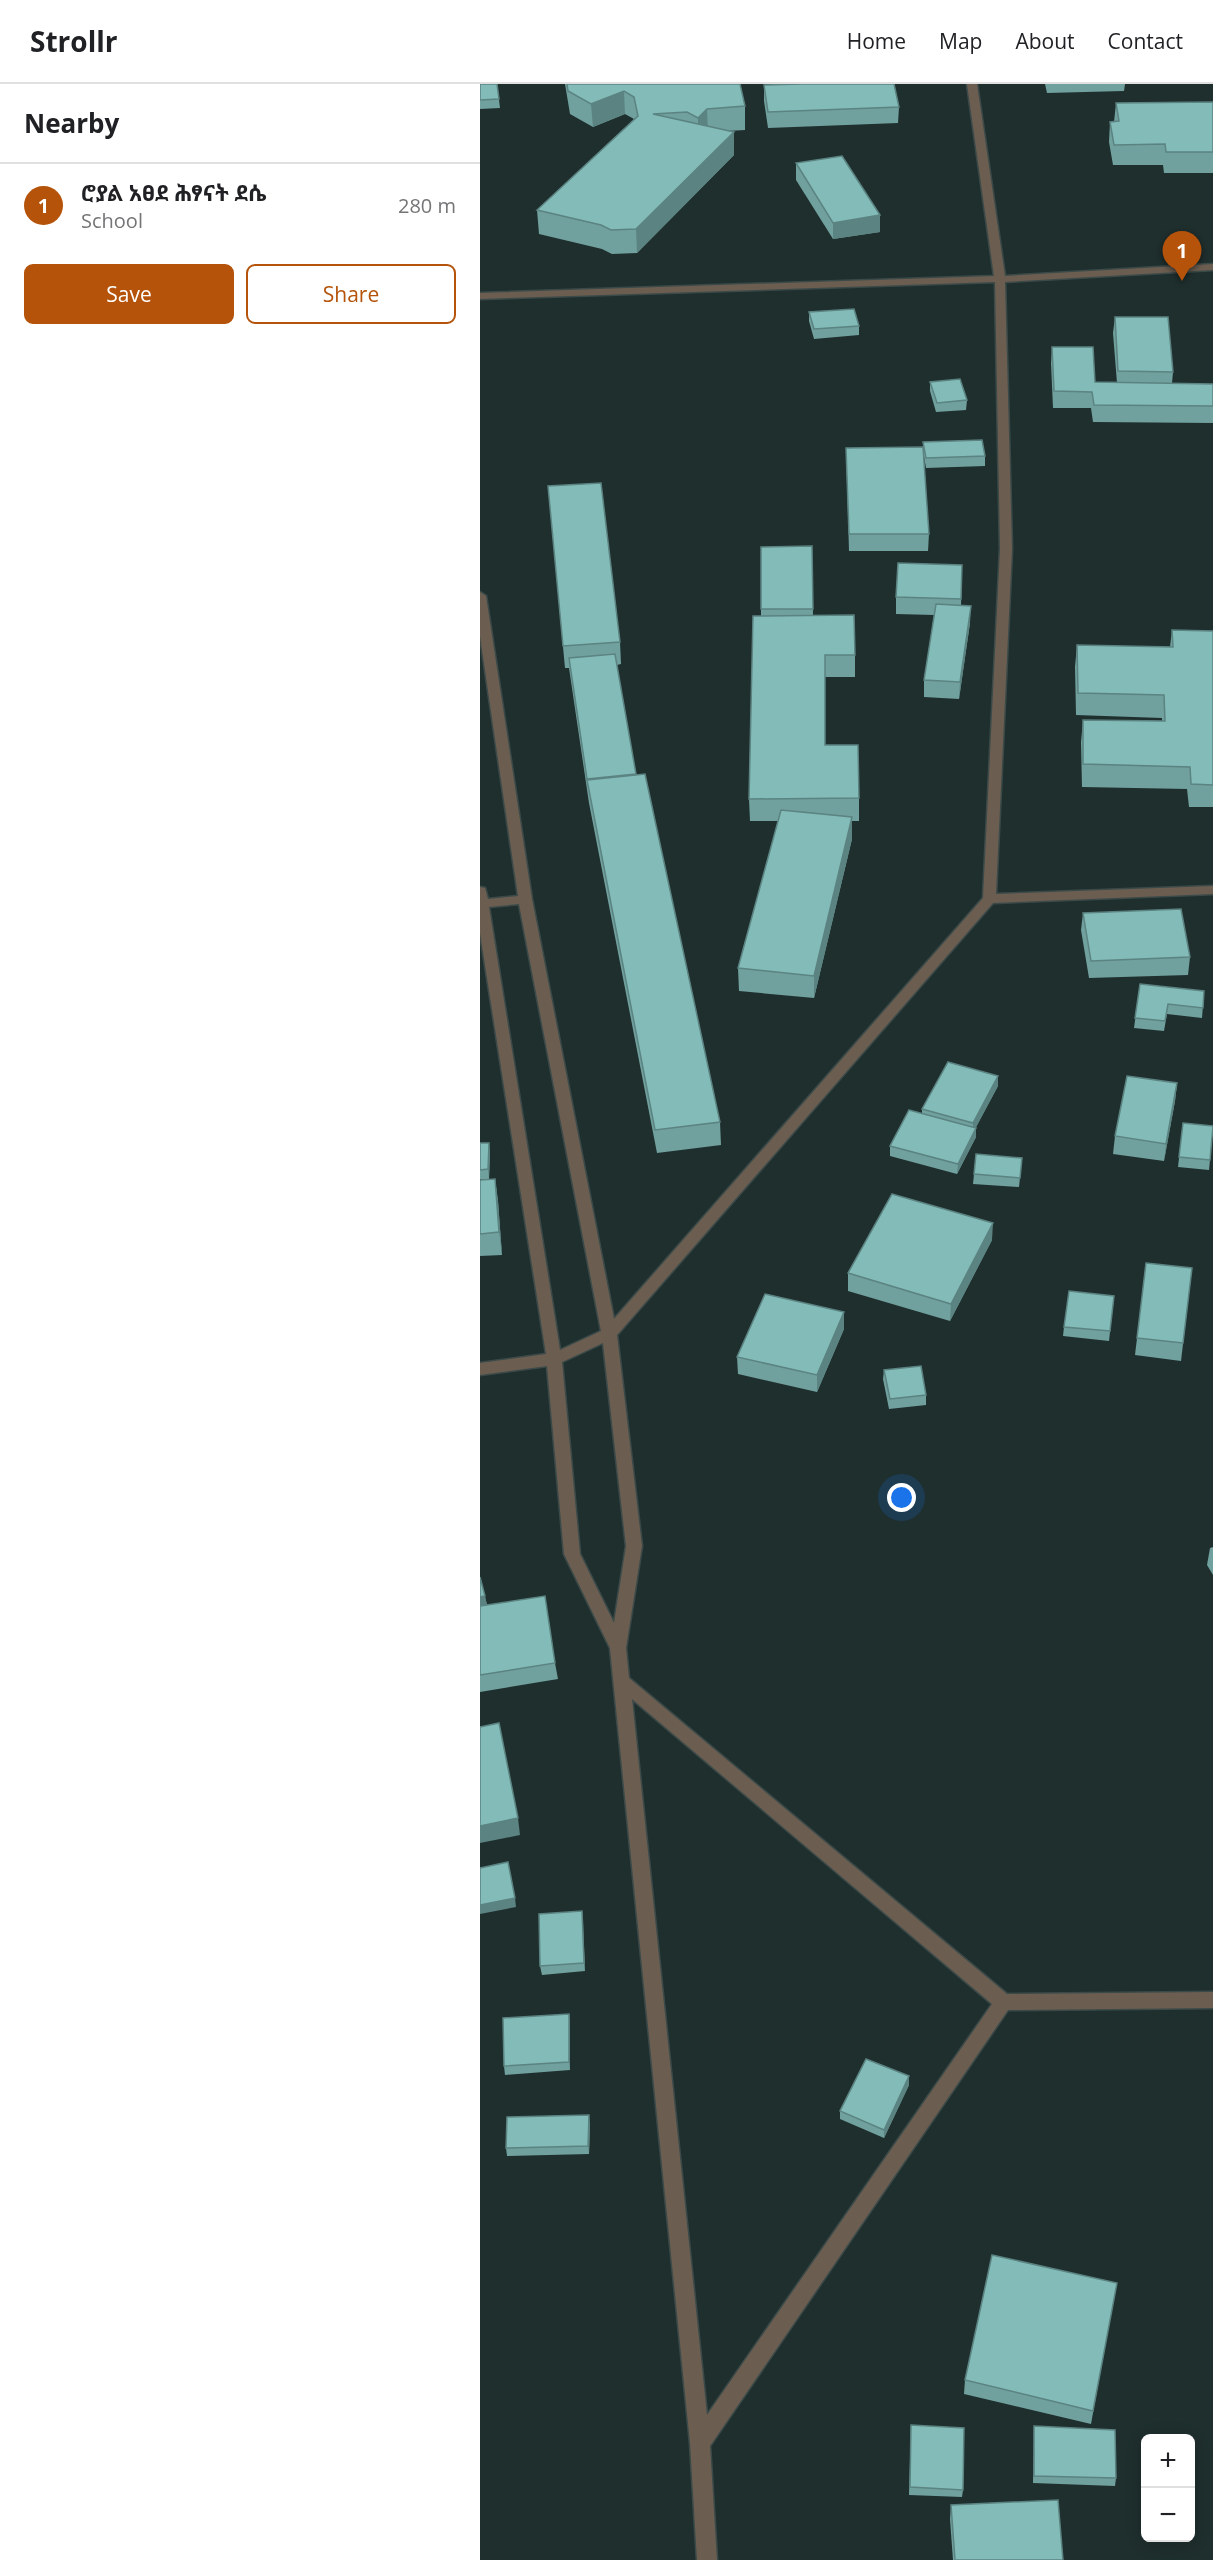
<!DOCTYPE html>
<html lang="en">
<head>
<meta charset="utf-8">
<style>
  :root { --surface:#fff; --page:#f2f2f2; --text:#202124; --muted:#757577; --line:#e0e0e0; --accent:#b45309 }
  body { margin:0; font-family:"Open Sans","Noto Sans Ethiopic",sans-serif; background:var(--page); color:var(--text) }
  .controls { position:absolute; right:18px; bottom:18px; display:grid; overflow:hidden; border-radius:9px; box-shadow:0 3px 15px #0003 }
  .controls button { width:54px; height:54px; display:grid; place-items:center; padding:0; border:0; border-bottom:2px solid var(--line); background:var(--surface); color:var(--text); font:30px sans-serif }
  .you { position:absolute; left:422px; top:1414px; width:21px; height:21px; margin:-15px; border:4px solid #fff; border-radius:50%; background:#1a73e8; box-shadow:0 0 0 9px #1a73e833 }
  .badge { display:grid; place-items:center; width:39px; height:39px; border-radius:50%; background:var(--accent); color:#fff; font-size:20px; font-weight:700 }
  .pin { position:absolute; translate:-50% -50px; filter:drop-shadow(0 2px 3px #0008) }
  .pin::after { content:''; position:absolute; top:32px; width:21px; height:18px; background:inherit; clip-path:polygon(0 0,100% 0,50% 100%) }
  .list { margin:0; padding:0; list-style:none }
  h2 { display:flex; justify-content:space-between; align-items:center; height:78px; margin:0; padding:0 24px; font-size:26px }
  h2 small { font-size:20px; font-weight:400; color:var(--muted) }
  .list li { display:grid; grid-template-columns:39px 1fr auto; gap:18px; align-items:center; box-sizing:border-box; height:84px; padding:0 24px; border-top:2px solid var(--line) }
  .list b { display:block; font-size:22px; white-space:nowrap }
  .list p { margin:0; font-size:20px; white-space:nowrap; color:var(--muted) }
  .list em { font-size:20px; font-style:normal; color:var(--muted) }
  .actions { display:flex; gap:12px; padding:18px 24px }
  .actions a { flex:1; padding:14px 0; border:2px solid var(--accent); border-radius:9px; text-align:center; font-size:21px; color:var(--accent) }
  .actions .main { background:var(--accent); color:#fff }
  .map { position:relative; flex:none; width:733px; height:2476px; overflow:hidden }
  header { display:flex; align-items:center; gap:36px; box-sizing:border-box; height:84px; padding:0 30px; background:var(--surface); border-bottom:2px solid var(--line) }
  header strong { font-size:28px }
  nav { display:flex; gap:33px; margin-inline-start:auto; font-size:21px }
  main { display:flex }
  aside { flex:1; background:var(--surface) }
  .map>svg:first-child { display:block }
</style>
</head>
<body>
<header>
<strong>Strollr</strong>
<nav><a>Home</a><a>Map</a><a>About</a><a>Contact</a></nav>
</header>
<main>
<aside>
<h2>Nearby<small></small></h2>
<ul class="list">
<li><span class="badge">1</span><div><b>ሮያል አፀደ ሕፃናት ደሴ</b><p>School</p></div><em>280 m</em></li>
</ul>
<div class="actions"><a class="main">Save</a><a>Share</a></div>
</aside>
<div class="map">
<svg width="733" height="2476" viewBox="0 0 733 2476">
  <rect width="100%" height="100%" fill="#1f2f2e"/>
  <g fill="none" stroke-linecap="round" stroke-linejoin="round">
    <defs>
      <path id="minor" d="M487,0H497L525,192L733,180V186L525,198L532,465L516,810L733,802V810L513,819L137,1251L162,1462L146,1564L149,1594L527,1910L733,1908V1924L528,1926L230,2362L237,2476H217L210,2359L130,1564L84,1470L67,1282L0,1291V1279L66,1270L0,849V803L5,804L8,815L38,812L0,552V508L6,512L52,815L134,1235L503,814L520,465L515,198L0,215V209L514,192ZM39,820L121,1247L80,1266L9,823ZM123,1259L146,1462L134,1539L100,1470L82,1278ZM152,1615L512,1920L227,2331Z"/>
    </defs>
    <!-- minor casing -->
    <use href="#minor" stroke="#3b4a49" stroke-width="3"/>
    <!-- minor -->
    <use href="#minor" fill="#6b5e50" fill-rule="evenodd"/>
  </g>
  <!-- wall -->
  <g fill="#70a19e">
    <path d="M0,0H17L20,24L0,25Z"/>
    <path d="M85,0H260L265,22V46L247,47L254,71L157,169L132,170L122,165L59,150L57,126L154,35L145,30L113,43L90,30Z"/>
    <path d="M565,0H645L644,7L567,9Z"/>
    <path d="M284,1L419,23L418,39L288,44L284,17Z"/>
    <path d="M733,18V89H684L683,81H633L629,58L630,38H634L636,19Z"/>
    <path d="M316,79L400,131V148L353,155L316,96Z"/>
    <path d="M329,228L379,242V251L334,255L329,237Z"/>
    <path d="M635,233L693,288L692,299L733,300V339L613,338L611,324H573L571,279L572,263L615,298L637,299L633,249Z"/>
    <path d="M450,298L487,316L486,326L456,328L450,307Z"/>
    <path d="M443,358L505,372V382L446,384L443,367Z"/>
    <path d="M366,364L449,450L448,467H369Z"/>
    <path d="M68,402L140,558L141,580L137,581L156,691L240,1038L241,1061L177,1069L109,719L89,584H85Z"/>
    <path d="M332,462L333,531L375,571V593H345V661L379,714V737H372V755L334,914L259,907L258,884L298,737H270L269,715L281,532V463Z"/>
    <path d="M482,481L481,521L490,539L479,615L444,613V596L454,531L416,530V513Z"/>
    <path d="M692,546L733,547V723H709L707,705L602,703L601,658L603,636L682,637V634L596,631L595,583L597,561L690,563Z"/>
    <path d="M603,829L710,873L708,891L609,894L601,846Z"/>
    <path d="M660,900L724,907L722,934L687,930L684,947L654,944Z"/>
    <path d="M697,999L695,1017L684,1077L633,1070L635,1052Z"/>
    <path d="M518,1002L496,1043V1053L477,1090L410,1072V1062L442,1029V1025Z"/>
    <path d="M703,1039L730,1076L729,1086L698,1083Z"/>
    <path d="M0,1059H9L10,1069L9,1095H0Z"/>
    <path d="M542,1074L539,1103L493,1100L494,1090Z"/>
    <path d="M15,1095L18,1117L22,1171L0,1172V1096Z"/>
    <path d="M512,1156L470,1237L368,1207V1189Z"/>
    <path d="M666,1179L712,1184L701,1277L655,1271Z"/>
    <path d="M634,1212L629,1257L583,1252L584,1243Z"/>
    <path d="M364,1245L337,1308L258,1290L257,1273Z"/>
    <path d="M404,1286L446,1311V1321L409,1325L403,1295Z"/>
    <path d="M733,1463V1491L727,1481L730,1464Z"/>
    <path d="M0,1493L7,1521L75,1579L78,1595L0,1608Z"/>
    <path d="M102,1827L105,1887L62,1891L60,1882Z"/>
    <path d="M89,1930L90,1939V1986L25,1991L24,1982Z"/>
    <path d="M429,2001L404,2054L360,2035V2027Z"/>
    <path d="M110,2039L109,2070L27,2072L26,2064Z"/>
    <path d="M634,2213L611,2340L484,2310L485,2296Z"/>
    <path d="M431,2341L483,2406L482,2413L429,2411Z"/>
    <path d="M554,2342L636,2394L635,2402L553,2399Z"/>
    <path d="M471,2421L583,2476H473L470,2435Z"/>
  </g>
  <!-- shaded-wall -->
  <g fill="#5b8381">
    <path d="M144,7L145,30L113,43L111,20Z"/>
    <path d="M227,25L228,48L218,57V34Z"/>
    <path d="M254,48V71L157,169L156,145Z"/>
    <path d="M400,131V148L353,155V139Z"/>
    <path d="M491,522L490,539L479,615L480,598Z"/>
    <path d="M372,733V755L334,914V892Z"/>
    <path d="M518,992V1002L493,1049V1039Z"/>
    <path d="M697,999L695,1017L684,1077L686,1060Z"/>
    <path d="M496,1044V1053L477,1090L478,1080Z"/>
    <path d="M9,1059L10,1069L9,1095L8,1085Z"/>
    <path d="M15,1095L18,1117L22,1171L19,1148Z"/>
    <path d="M513,1139L512,1156L470,1237L471,1220Z"/>
    <path d="M364,1228V1245L337,1308V1291Z"/>
    <path d="M5,1512L7,1521L0,1523V1513Z"/>
    <path d="M38,1734L40,1751L0,1759V1742Z"/>
    <path d="M35,1814L36,1823L0,1830V1821Z"/>
    <path d="M102,1827L103,1836L105,1887L104,1879Z"/>
    <path d="M89,1930L90,1939V1986L89,1978Z"/>
    <path d="M429,1992V2001L404,2054V2046Z"/>
    <path d="M109,2031L110,2039L109,2070L108,2062Z"/>
  </g>
  <!-- building -->
  <g fill="#82bbb8" stroke="#5b8381" stroke-width="1.5">
    <path d="M0,0H17L19,15L0,16Z"/>
    <path d="M87,0H260L265,22L227,25L218,34L207,28L173,30L254,48L156,145L131,146L121,141L57,126L158,32L154,13L144,7L111,20L88,7Z"/>
    <path d="M321,0H414L419,23L288,28L284,1Z"/>
    <path d="M733,18V68H686L685,60L634,61L630,38L639,37L636,19Z"/>
    <path d="M362,72L400,131L353,139L316,79Z"/>
    <path d="M374,225L379,242L334,245L329,228Z"/>
    <path d="M635,233H688L693,288L638,287Z"/>
    <path d="M572,263H613L615,298L733,300V322L614,321L612,308L574,307Z"/>
    <path d="M480,295L487,316L457,319L450,298Z"/>
    <path d="M502,356L505,372L446,374L443,358Z"/>
    <path d="M443,363L449,450H369L366,364Z"/>
    <path d="M121,399L140,558L83,562L68,402Z"/>
    <path d="M332,462L333,525H281V463Z"/>
    <path d="M418,479L482,481L481,515L416,513Z"/>
    <path d="M456,520L491,522L480,598L444,596Z"/>
    <path d="M374,531L375,571H345V661H378L379,714L269,715L273,532Z"/>
    <path d="M692,546L733,547V701L711,700L710,683L603,680V636L685,637L684,611L598,609L597,561L693,563Z"/>
    <path d="M135,570L156,690L107,695L89,574Z"/>
    <path d="M165,690L240,1038L175,1046L107,696Z"/>
    <path d="M301,726L372,733L334,892L258,884Z"/>
    <path d="M701,825L710,873L611,877L603,829Z"/>
    <path d="M660,900L724,907L723,924L688,920L685,937L655,934Z"/>
    <path d="M468,978L518,992L493,1039L442,1025Z"/>
    <path d="M647,992L697,999L686,1060L635,1052Z"/>
    <path d="M429,1026L496,1044L478,1080L410,1062Z"/>
    <path d="M703,1039L733,1042L730,1076L699,1073Z"/>
    <path d="M0,1059H9L8,1085L0,1086Z"/>
    <path d="M496,1070L542,1074L540,1094L494,1090Z"/>
    <path d="M15,1095L19,1148L0,1150V1096Z"/>
    <path d="M412,1110L513,1139L471,1220L368,1189Z"/>
    <path d="M666,1179L712,1184L703,1259L657,1254Z"/>
    <path d="M589,1207L634,1212L630,1247L584,1243Z"/>
    <path d="M285,1210L364,1228L337,1291L257,1273Z"/>
    <path d="M441,1282L446,1311L410,1315L404,1286Z"/>
    <path d="M0,1493L5,1512L0,1513Z"/>
    <path d="M65,1512L75,1579L0,1591V1522Z"/>
    <path d="M19,1639L38,1734L0,1742V1643Z"/>
    <path d="M28,1778L35,1814L0,1821V1784Z"/>
    <path d="M102,1827L104,1879L60,1882L59,1830Z"/>
    <path d="M89,1930V1978L24,1982L23,1934Z"/>
    <path d="M386,1975L429,1992L404,2046L360,2027Z"/>
    <path d="M109,2031L108,2062L26,2064L27,2033Z"/>
    <path d="M512,2171L637,2199L613,2327L485,2296Z"/>
    <path d="M431,2341L484,2344L483,2406L430,2403Z"/>
    <path d="M554,2342L635,2346L636,2394L554,2392Z"/>
    <path d="M578,2416L583,2476H475L471,2421Z"/>
  </g>
</svg>
<div class="controls">
<button>+</button>
<button>−</button>
</div>
<div class="you"></div>
<div class="pin badge" style="left:702px;top:197px">1</div>
</div>
</main>
</body>
</html>
